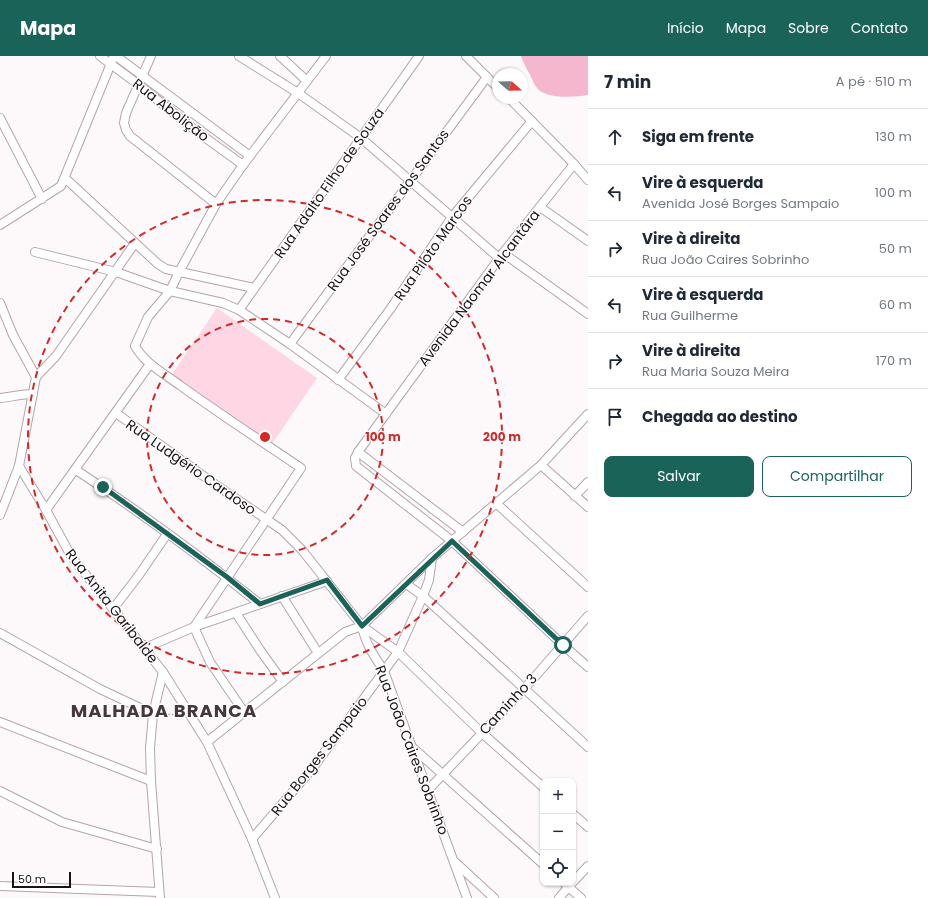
<!DOCTYPE html>
<html lang="pt">
<head>
<meta charset="utf-8">
<style>
  :root { --surface:#fff; --page:#f6f6f7; --text:#1f2937; --muted:#747a83; --line:#e0e1e3; --accent:#1a6359 }
  body { margin:0; font-family:Poppins,sans-serif; background:var(--page); color:var(--text) }
  .controls { position:absolute; right:12px; bottom:12px; display:grid; overflow:hidden; border-radius:8px; box-shadow:0 1px 3px #0004 }
  .controls button { width:36px; height:36px; display:grid; place-items:center; padding:0; border:0; border-bottom:1px solid var(--line); background:var(--surface); color:var(--text); font:20px sans-serif }
  .compass { position:absolute; left:492px; top:12px; width:36px; height:36px; border-radius:50%; background:var(--surface); box-shadow:0 1px 3px #0004; rotate:110deg }
  .scale { position:absolute; left:12px; bottom:10px; width:59px; box-sizing:border-box; padding-left:4px; border:2px solid #1a1315; border-top:0; font-size:11px; line-height:14px; white-space:nowrap; color:#1a1315; -webkit-text-stroke:3px #fff; paint-order:stroke }
  .stop { position:absolute; width:12px; height:12px; margin:-9px; border:3px solid #1a6359; border-radius:50%; background:#fff }
  .stop.end { background:#1a6359; border-color:#fff; box-shadow:0 1px 4px #0008 }
  .list { margin:0; padding:0; list-style:none }
  h2 { display:flex; justify-content:space-between; align-items:center; height:52px; margin:0; padding:0 16px; font-size:17px }
  h2 small { font-size:13px; font-weight:400; color:var(--muted) }
  .list li { display:grid; grid-template-columns:26px 1fr auto; gap:12px; align-items:center; box-sizing:border-box; height:56px; padding:0 16px; border-top:1px solid var(--line) }
  .list b { display:block; font-size:15px; white-space:nowrap }
  .list p { margin:0; font-size:13px; white-space:nowrap; color:var(--muted) }
  .list em { font-size:13px; font-style:normal; color:var(--muted) }
  .actions { display:flex; gap:8px; padding:12px 16px }
  .actions a { flex:1; padding:9px 0; border:1px solid var(--accent); border-radius:8px; text-align:center; font-size:14px; color:var(--accent) }
  .actions .main { background:var(--accent); color:#fff }
  .icon { flex:none; width:22px; height:22px; fill:none; stroke:currentColor; stroke-width:2; stroke-linecap:round; stroke-linejoin:round }
  .map { position:relative; flex:none; width:588px; height:842px; overflow:hidden }
  header { display:flex; align-items:center; gap:24px; box-sizing:border-box; height:56px; padding:0 20px; background:var(--accent); color:#fff }
  header strong { font-size:19px }
  nav { display:flex; gap:22px; margin-inline-start:auto; font-size:14px }
  main { display:flex }
  aside { flex:1; background:var(--surface) }
  .map>svg:first-child { display:block }
</style>
</head>
<body>
<header>
<strong>Mapa</strong>
<nav><a>Início</a><a>Mapa</a><a>Sobre</a><a>Contato</a></nav>
</header>
<main>
<div class="map">
<svg width="588" height="842" viewBox="0 0 588 842">
  <rect width="100%" height="100%" fill="#fdf9fa"/>
  <!-- green -->
  <path fill="#ffd7e4" d="M217,252L317,322L272,388L172,318Z"/>
  <!-- forest -->
  <path fill="#f4b7cd" d="M521,0H588V39C575,41 549,43 539,34C534,30 532,22 529,17C526,12 523,6 521,0Z"/>
  <g fill="none" stroke-linecap="round" stroke-linejoin="round">
    <defs>
      <g id="minor">
        <path d="M100,0L139,29L196,75L243,109"/>
        <path d="M116,0L250,100"/>
        <path d="M151,0L126,57L124,67L126,74L130,80L216,148"/>
        <path d="M239,0L298,37L361,82L499,202"/>
        <path d="M280,0L307,25"/>
        <path d="M466,0L498,32"/>
        <path d="M509,42L574,108L588,124"/>
        <path d="M0,62L42,143"/>
        <path d="M574,108L503,197L358,396L355,402L356,410L452,485L563,589L588,611"/>
        <path d="M65,122L158,208L166,213L254,232"/>
        <path d="M540,151L588,185"/>
        <path d="M0,169L61,130L114,0"/>
        <path d="M35,196L116,216L170,235L223,247L239,254L290,288L386,358"/>
        <path d="M503,197L588,258"/>
        <path d="M0,247L13,279L36,321L19,410L0,459"/>
        <path d="M239,254L419,0"/>
        <path d="M290,288L487,21"/>
        <path d="M36,321L56,300L135,187"/>
        <path d="M338,324L391,252L452,161L532,65"/>
        <path d="M0,342C11,341 21,338 33,338"/>
        <path d="M116,357L216,429L282,474L302,494L362,570C365,587 374,600 384,615L467,842"/>
        <path d="M358,396L463,476"/>
        <path d="M541,409L588,451"/>
        <path d="M19,410L46,454L71,500L163,616L153,658L150,692L151,725L160,842"/>
        <path d="M76,414C139,455 201,501 260,548"/>
        <path d="M575,440L588,426"/>
        <path d="M497,448L588,531"/>
        <path d="M46,454L150,308"/>
        <path d="M406,528L423,540L588,691"/>
        <path d="M282,540L318,597"/>
        <path d="M113,553L139,519L167,478"/>
        <path d="M236,557L260,594L283,626"/>
        <path d="M362,570L398,596L482,677L543,731"/>
        <path d="M0,577L100,633L153,658"/>
        <path d="M145,592L194,571L327,525"/>
        <path d="M163,616L207,686L252,783L275,842"/>
        <path d="M244,656L210,606L194,571L301,412C261,385 220,358 181,330C165,318 145,308 135,290L148,261L170,235L179,216L216,148L243,109L326,0"/>
        <path d="M0,666L151,725"/>
        <path d="M207,686L345,576L362,570L432,502L541,409L588,358"/>
        <path d="M412,691L543,808"/>
        <path d="M0,735L62,766L157,793"/>
        <path d="M427,735L525,632L588,560"/>
        <path d="M573,758L588,771"/>
        <path d="M252,783L312,713L398,596L423,540L429,524L432,502"/>
        <path d="M456,807L494,842"/>
        <path d="M573,826L588,810"/>
        <path d="M564,827L581,842"/>
        <path d="M0,830L159,836"/>
        <path d="M559,842L571,828"/>
      </g>
    </defs>
    <!-- minor casing -->
    <use href="#minor" stroke="#b8a3aa" stroke-width="10"/>
    <!-- path -->
    <path stroke="#aca7a8" stroke-width="1.5" stroke-dasharray="4 2" stroke-linecap="butt" d="M160,658L180,659"/>
    <!-- minor -->
    <use href="#minor" stroke="#fff" stroke-width="8"/>
  </g>
  <g fill="none" stroke-linecap="round" stroke-linejoin="round">
    <!-- route -->
    <path stroke="#1a6359" stroke-width="5" d="M103,431L227,521L260,548L327,524L362,570L452,485L563,589"/>
  </g>
  <!-- distance rings -->
  <g fill="none" stroke="#d62828" stroke-width="2" stroke-dasharray="7 5">
    <circle cx="265" cy="381" r="118"/>
    <circle cx="265" cy="381" r="237"/>
  </g>
  <g text-anchor="middle" stroke-width="3" stroke-linejoin="round" paint-order="stroke">
    <!-- street labels -->
    <g font-size="14" fill="#1a1315" stroke="#fff">
      <text transform="translate(171 54) rotate(38)" y="5">Rua Abolição</text>
      <text transform="translate(329 127) rotate(-55)" y="5">Rua Adalto Filho de Souza</text>
      <text transform="translate(388 154) rotate(-54)" y="5">Rua José Soares dos Santos</text>
      <text transform="translate(433 192) rotate(-55)" y="5">Rua Piloto Marcos</text>
      <text transform="translate(479 232) rotate(-53)" y="5">Avenida Naomar Alcantâra</text>
      <text transform="translate(191 411) rotate(35)" y="5">Rua Ludgério Cardoso</text>
      <text transform="translate(112 550) rotate(52)" y="5">Rua Anita Garibalde</text>
      <text transform="translate(508 648) rotate(-47)" y="5">Caminho 3</text>
      <text transform="translate(412 694) rotate(69)" y="5">Rua João Caires Sobrinho</text>
      <text transform="translate(319 700) rotate(-52)" y="5">Rua Borges Sampaio</text>
    </g>
    <!-- district labels -->
    <g font-size="18" font-weight="bold" letter-spacing="1" fill="#47363c" stroke="#fff">
      <text x="164" y="661">MALHADA BRANCA</text>
    </g>
  </g>
  <circle cx="265" cy="381" r="6" fill="#d62828" stroke="#fff" stroke-width="2"/>
  <g font-size="12" text-anchor="middle" font-weight="bold" fill="#d62828" stroke="#fff" stroke-width="3" stroke-linejoin="round" paint-order="stroke">
    <text x="383" y="385">100 m</text>
    <text x="502" y="385">200 m</text>
  </g>
</svg>
<div class="controls">
<button>+</button>
<button>−</button>
<button><svg class="icon" aria-label="locate" viewBox="0 0 24 24"><circle cx="12" cy="12" r="6"/><path d="M12 2v4M12 18v4M2 12h4M18 12h4"/></svg></button>
</div>
<svg class="compass" viewBox="-18 -18 36 36"><path d="M0-13l5 13h-10z" fill="#e53935"/><path d="M0 13l5-13h-10z" fill="#747a83"/></svg>
<div class="scale">50 m</div>
<div class="stop" style="left:563px;top:589px"></div>
<div class="stop end" style="left:103px;top:431px"></div>
</div>
<aside>
<h2>7 min<small>A pé · 510 m</small></h2>
<ul class="list">
<li><svg class="icon" aria-label="ahead" viewBox="0 0 24 24"><path d="M12 20V5M6 11l6-6 6 6"/></svg><div><b>Siga em frente</b></div><em>130 m</em></li>
<li><svg class="icon" aria-label="left" viewBox="0 0 24 24"><path d="M17 20v-9H6M10 6l-5 5 5 5"/></svg><div><b>Vire à esquerda</b><p>Avenida José Borges Sampaio</p></div><em>100 m</em></li>
<li><svg class="icon" aria-label="right" viewBox="0 0 24 24"><path d="M7 20v-9h11M14 6l5 5-5 5"/></svg><div><b>Vire à direita</b><p>Rua João Caires Sobrinho</p></div><em>50 m</em></li>
<li><svg class="icon" aria-label="left" viewBox="0 0 24 24"><path d="M17 20v-9H6M10 6l-5 5 5 5"/></svg><div><b>Vire à esquerda</b><p>Rua Guilherme</p></div><em>60 m</em></li>
<li><svg class="icon" aria-label="right" viewBox="0 0 24 24"><path d="M7 20v-9h11M14 6l5 5-5 5"/></svg><div><b>Vire à direita</b><p>Rua Maria Souza Meira</p></div><em>170 m</em></li>
<li><svg class="icon" aria-label="arrive" viewBox="0 0 24 24"><path d="M6 21V4h12l-3 4 3 4H6"/></svg><div><b>Chegada ao destino</b></div></li>
</ul>
<div class="actions"><a class="main">Salvar</a><a>Compartilhar</a></div>
</aside>
</main>
</body>
</html>
